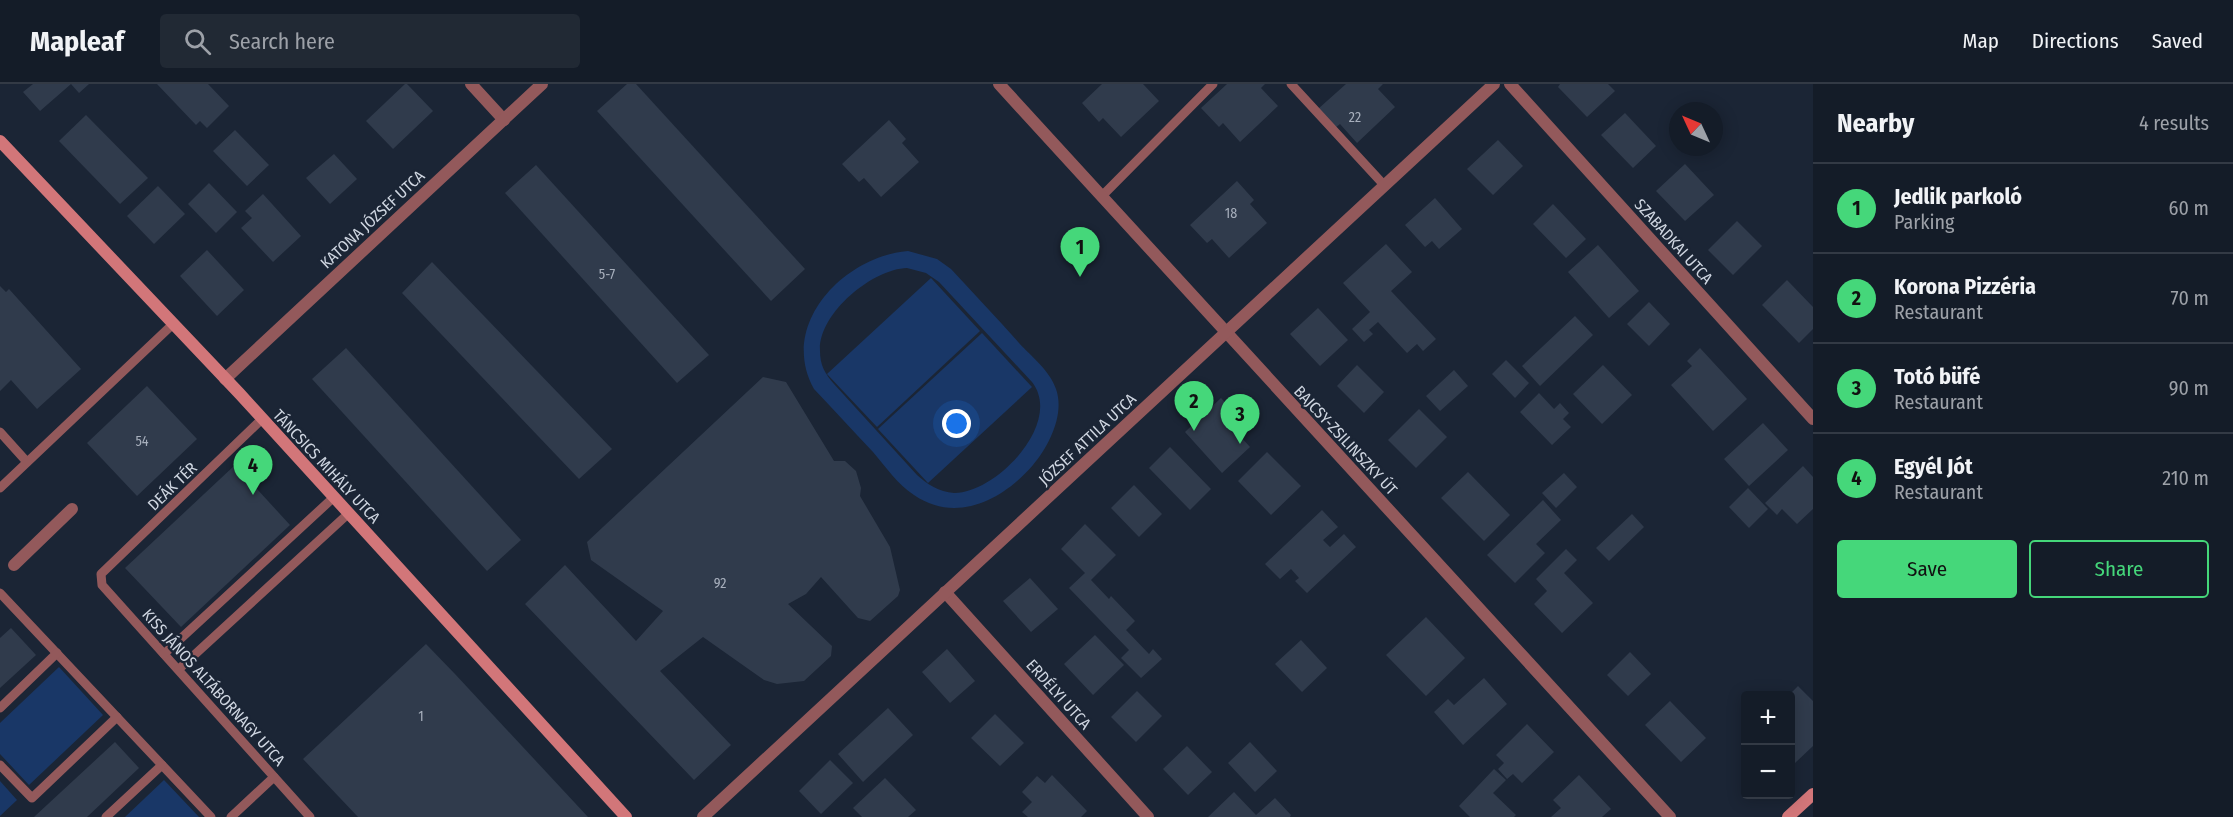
<!DOCTYPE html>
<html lang="en">
<head>
<meta charset="utf-8">
<style>
  :root { --surface:#141c28; --page:#212934; --text:#f1f3f6; --muted:#9da1a8; --line:#333a45; --accent:#45d77a }
  body { margin:0; font-family:"Fira Sans Condensed",sans-serif; background:var(--page); color:var(--text) }
  .controls { position:absolute; right:18px; bottom:18px; display:grid; overflow:hidden; border-radius:6px; box-shadow:0 3px 15px #0003 }
  .controls button { width:54px; height:54px; display:grid; place-items:center; padding:0; border:0; border-bottom:2px solid var(--line); background:var(--surface); color:var(--text); font:30px sans-serif }
  .compass { position:absolute; left:1669px; top:18px; width:54px; height:54px; border-radius:50%; background:var(--surface); box-shadow:0 3px 15px #0003; rotate:314deg }
  .you { position:absolute; left:957px; top:340px; width:21px; height:21px; margin:-15px; border:4px solid #fff; border-radius:50%; background:#1a73e8; box-shadow:0 0 0 9px #1a73e833 }
  .badge { display:grid; place-items:center; width:39px; height:39px; border-radius:50%; background:var(--accent); color:#111; font-size:20px; font-weight:700 }
  .pin { position:absolute; translate:-50% -50px; filter:drop-shadow(0 2px 3px #0008) }
  .pin::after { content:''; position:absolute; top:32px; width:21px; height:18px; background:inherit; clip-path:polygon(0 0,100% 0,50% 100%) }
  .list { margin:0; padding:0; list-style:none }
  h2 { display:flex; justify-content:space-between; align-items:center; height:78px; margin:0; padding:0 24px; font-size:26px }
  h2 small { font-size:20px; font-weight:400; color:var(--muted) }
  .list li { display:grid; grid-template-columns:39px 1fr auto; gap:18px; align-items:center; box-sizing:border-box; height:90px; padding:0 24px; border-top:2px solid var(--line) }
  .list b { display:block; font-size:22px; white-space:nowrap }
  .list p { margin:0; font-size:20px; white-space:nowrap; color:var(--muted) }
  .list em { font-size:20px; font-style:normal; color:var(--muted) }
  .actions { display:flex; gap:12px; padding:18px 24px }
  .actions a { flex:1; padding:14px 0; border:2px solid var(--accent); border-radius:6px; text-align:center; font-size:21px; color:var(--accent) }
  .actions .main { background:var(--accent); color:#111 }
  .icon { flex:none; width:33px; height:33px; fill:none; stroke:currentColor; stroke-width:2; stroke-linecap:round; stroke-linejoin:round }
  .map { position:relative; flex:none; width:1813px; height:733px; overflow:hidden }
  header { display:flex; align-items:center; gap:36px; box-sizing:border-box; height:84px; padding:0 30px; background:var(--surface); border-bottom:2px solid var(--line) }
  header strong { font-size:28px }
  nav { display:flex; gap:33px; margin-inline-start:auto; font-size:21px }
  .search { width:420px; height:54px; background:var(--page); display:flex; align-items:center; gap:15px; box-sizing:border-box; padding:0 21px; border-radius:6px; color:var(--muted); font-size:22px }
  main { display:flex }
  aside { flex:1; background:var(--surface) }
  .map>svg:first-child { display:block }
</style>
</head>
<body>
<header>
<strong>Mapleaf</strong>
<div class="search"><svg class="icon" aria-label="search" viewBox="0 0 24 24"><circle cx="10" cy="10" r="6"/><path d="M15 15l6 6"/></svg>Search here</div>
<nav><a>Map</a><a>Directions</a><a>Saved</a></nav>
</header>
<main>
<div class="map">
<svg width="1813" height="733" viewBox="0 0 1813 733">
  <rect width="100%" height="100%" fill="#1b2535"/>
  <!-- green -->
  <g fill="#193767" fill-rule="evenodd">
    <path d="M908,167L937,175L951,185C974,210 997,234 1019,259C1032,273 1050,287 1056,305C1065,330 1049,362 1033,381C1003,416 956,440 914,411C898,401 885,382 873,368C853,347 834,326 814,305C778,241 844,172 908,167ZM907,184L926,189L939,198L1032,298C1064,339 995,410 954,409C939,408 927,400 917,391L834,300C825,290 820,281 820,267C818,230 872,185 907,184Z"/>
    <path d="M931,194L980,247L877,343L827,290Z"/>
    <path d="M982,249L1032,303L928,399L878,345Z"/>
    <path d="M59,583L103,631L29,701L0,670V639Z"/>
    <path d="M164,696L199,733H125Z"/>
    <path d="M0,697L17,716L0,732Z"/>
  </g>
  <!-- building -->
  <g fill="#303b4c">
    <path d="M33,0H89L79,9L71,0L40,27L23,8Z"/>
    <path d="M157,0H208L229,22L207,44L200,37L196,41Z"/>
    <path d="M405,0H407L433,27L393,65L366,37Z"/>
    <path d="M627,0H636L805,185L771,217L597,27Z"/>
    <path d="M1102,0H1143L1159,17L1121,53L1103,34L1099,38L1082,19Z"/>
    <path d="M1227,0H1265L1261,4L1278,22L1240,58L1223,39L1219,43L1201,24Z"/>
    <path d="M1346,0H1383L1378,5L1395,23L1357,59L1340,40L1335,44L1318,25Z"/>
    <path d="M1560,0H1608L1615,7L1587,33L1558,3Z"/>
    <path d="M1625,29L1656,62L1633,84L1601,51Z"/>
    <path d="M86,31L148,94L120,120L59,57Z"/>
    <path d="M889,36L906,55L902,59L919,78L881,113L864,94L859,98L842,80Z"/>
    <path d="M235,46L269,81L247,102L213,67Z"/>
    <path d="M1498,56L1523,82L1493,111L1467,85Z"/>
    <path d="M334,70L357,95L330,120L306,94Z"/>
    <path d="M1685,80L1714,111L1685,137L1656,107Z"/>
    <path d="M536,81L709,271L677,299L505,109Z"/>
    <path d="M1237,97L1254,116L1250,120L1267,139L1229,174L1212,155L1207,159L1190,141Z"/>
    <path d="M209,99L237,128L216,149L188,120Z"/>
    <path d="M158,102L185,130L154,160L127,132Z"/>
    <path d="M263,110L301,152L273,178L241,144L252,134L245,127Z"/>
    <path d="M1435,114L1462,145L1439,165L1432,157L1425,163L1405,141Z"/>
    <path d="M1553,120L1586,155L1566,174L1533,140Z"/>
    <path d="M1737,137L1762,162L1733,191L1708,166Z"/>
    <path d="M1386,160L1412,188L1391,207L1436,255L1423,267L1417,260L1407,269L1378,238L1369,246L1373,250L1364,258L1352,245L1370,228L1343,199Z"/>
    <path d="M1598,161L1639,207L1609,234L1568,188Z"/>
    <path d="M207,166L244,206L217,232L180,192Z"/>
    <path d="M432,178L612,365L579,395L402,209Z"/>
    <path d="M1787,196L1813,223V245L1799,259L1762,221Z"/>
    <path d="M0,202L6,208L9,205L81,285L37,325L11,296L0,307Z"/>
    <path d="M1649,218L1670,240L1649,262L1627,240Z"/>
    <path d="M1318,224L1348,256L1320,282L1290,250Z"/>
    <path d="M1575,232L1593,251L1540,302L1522,282Z"/>
    <path d="M346,264L521,456L487,487L312,295Z"/>
    <path d="M1700,264L1747,315L1713,347L1671,301L1692,282L1687,277Z"/>
    <path d="M1506,276L1529,299L1515,314L1492,290Z"/>
    <path d="M1357,281L1384,308L1364,329L1337,302Z"/>
    <path d="M1603,281L1632,311L1602,340L1573,310Z"/>
    <path d="M1454,286L1468,302L1440,327L1426,312Z"/>
    <path d="M763,293L786,298L834,377H845L856,387L861,404L860,412L890,463L900,506L898,512L870,537L858,534L821,493L806,510L788,520L832,562L831,572L804,597L777,600L764,596L703,553L660,587L731,661L694,696L525,520L565,481L636,557L663,527L591,476L587,458Z"/>
    <path d="M147,302L197,355L137,412L87,359Z"/>
    <path d="M1539,309L1554,325L1560,319L1569,329L1563,335L1571,343L1552,361L1520,328Z"/>
    <path d="M1221,314L1249,344L1240,352L1250,363L1222,389L1185,348Z"/>
    <path d="M1419,325L1447,353L1416,384L1388,356Z"/>
    <path d="M1763,339L1788,366L1749,402L1724,375Z"/>
    <path d="M1170,363L1211,405L1190,426L1149,384Z"/>
    <path d="M1267,368L1301,402L1271,431L1238,397Z"/>
    <path d="M235,381L290,441L181,543L125,484Z"/>
    <path d="M1803,382L1813,393V425L1797,440L1782,425L1777,431L1765,419Z"/>
    <path d="M1468,388L1510,431L1484,457L1441,414Z"/>
    <path d="M1564,389L1577,403L1556,424L1542,409Z"/>
    <path d="M1134,401L1162,430L1139,453L1111,424Z"/>
    <path d="M1748,404L1768,425L1749,444L1729,423Z"/>
    <path d="M1543,416L1561,436L1536,460L1545,469L1515,499L1487,471Z"/>
    <path d="M1322,426L1338,443L1323,456L1330,463L1344,450L1356,463L1307,509L1295,497L1299,494L1291,485L1280,495L1265,480Z"/>
    <path d="M1632,430L1644,443L1609,477L1596,464Z"/>
    <path d="M1085,440L1116,471L1091,496L1109,515L1111,512L1135,537L1126,546L1149,570L1153,565L1162,575L1141,594L1121,574L1129,566L1069,504L1085,489L1061,465Z"/>
    <path d="M1566,465L1577,476L1564,489L1593,519L1562,549L1534,520L1547,507L1536,495Z"/>
    <path d="M1030,494L1058,525L1031,548L1003,517Z"/>
    <path d="M1426,533L1465,574L1426,612L1386,571Z"/>
    <path d="M11,544L36,571L0,604V554Z"/>
    <path d="M1095,551L1124,581L1093,611L1064,580Z"/>
    <path d="M1301,556L1327,584L1302,608L1275,580Z"/>
    <path d="M426,560L455,590L588,733H358L303,675Z"/>
    <path d="M947,565L975,597L950,619L922,588Z"/>
    <path d="M1630,568L1651,590L1628,612L1607,591Z"/>
    <path d="M1484,594L1507,620L1463,661L1434,628L1448,615L1454,621Z"/>
    <path d="M1798,602L1813,617V662L1795,679L1790,675V612H1788Z"/>
    <path d="M1137,607L1162,632L1136,658L1111,633Z"/>
    <path d="M1670,617L1706,654L1681,678L1645,641Z"/>
    <path d="M888,624L913,651L863,698L838,670Z"/>
    <path d="M995,630L1024,659L1000,682L971,654Z"/>
    <path d="M1527,640L1554,668L1522,699L1513,690L1507,695L1498,685L1504,679L1496,671Z"/>
    <path d="M115,658L139,684L87,733H34Z"/>
    <path d="M1250,658L1277,687L1255,708L1228,679Z"/>
    <path d="M1187,662L1212,688L1188,711L1163,685Z"/>
    <path d="M830,676L853,699L821,730L799,707Z"/>
    <path d="M1494,685L1506,696L1493,709L1516,731L1514,733H1470L1459,722Z"/>
    <path d="M1052,691L1087,727L1081,733H1028L1022,728L1032,718L1022,708L1037,692L1045,699Z"/>
    <path d="M1579,691L1611,725L1602,733H1551L1561,724L1553,716Z"/>
    <path d="M885,694L916,726L908,733H862L853,724Z"/>
    <path d="M1234,708L1256,731L1275,714L1291,731L1290,733H1208Z"/>
  </g>
  <g fill="none" stroke-linecap="round" stroke-linejoin="round">
    <!-- lane -->
    <g stroke="#93595b" stroke-width="9">
      <path d="M1291,0L1384,101"/>
      <path d="M1101,113L1213,0"/>
      <path d="M262,335L101,490L102,501L310,733"/>
      <path d="M0,348L27,378"/>
      <path d="M0,404L173,240"/>
      <path d="M0,509L211,733"/>
      <path d="M164,570L334,413"/>
      <path d="M179,585L349,429"/>
      <path d="M0,624L57,569"/>
      <path d="M0,681L32,714L117,633"/>
      <path d="M106,733L162,681"/>
      <path d="M231,733L274,693"/>
    </g>
    <!-- street -->
    <g stroke="#93595b" stroke-width="12">
      <path d="M471,0L504,36"/>
      <path d="M999,0L1670,733"/>
      <path d="M1510,0L1813,335"/>
      <path d="M225,295L542,0"/>
      <path d="M14,481L72,425"/>
      <path d="M945,508L1148,733"/>
      <path d="M703,733L1494,0"/>
    </g>
    <!-- secondary -->
    <g stroke="#d27679" stroke-width="12">
      <path d="M0,57L239,309L626,733"/>
      <path d="M1788,733L1813,710"/>
    </g>
  </g>
  <g text-anchor="middle" stroke-width="5" stroke-linejoin="round" paint-order="stroke">
    <!-- number labels -->
    <g font-size="14" fill="#a7afbc">
      <text x="1355" y="38">22</text>
      <text x="1231" y="134">18</text>
      <text x="607" y="195">5-7</text>
      <text x="142" y="362">54</text>
      <text x="720" y="504">92</text>
      <text x="421" y="637">1</text>
    </g>
    <!-- street labels -->
    <g font-size="16" fill="#cfd6e1" stroke="#1b2535">
      <text transform="translate(372 135) rotate(-43)" y="6">KATONA JÓZSEF UTCA</text>
      <text transform="translate(1674 157) rotate(48)" y="6">SZABADKAI UTCA</text>
      <text transform="translate(1087 355) rotate(-43)" y="6">JÓZSEF ATTILA UTCA</text>
      <text transform="translate(1346 356) rotate(47)" y="6">BAJCSY-ZSILINSZKY ÚT</text>
      <text transform="translate(327 382) rotate(47)" y="6">TÁNCSICS MIHÁLY UTCA</text>
      <text transform="translate(172 402) rotate(-44)" y="6">DEÁK TÉR</text>
      <text transform="translate(214 603) rotate(48)" y="6">KISS JÁNOS ALTÁBORNAGY UTCA</text>
      <text transform="translate(1059 610) rotate(48)" y="6">ERDÉLYI UTCA</text>
    </g>
  </g>
</svg>
<div class="controls">
<button>+</button>
<button>−</button>
</div>
<svg class="compass" viewBox="-18 -18 36 36"><path d="M0-13l5 13h-10z" fill="#e53935"/><path d="M0 13l5-13h-10z" fill="#9da1a8"/></svg>
<div class="you"></div>
<div class="pin badge" style="left:1080px;top:193px">1</div>
<div class="pin badge" style="left:1194px;top:347px">2</div>
<div class="pin badge" style="left:1240px;top:360px">3</div>
<div class="pin badge" style="left:253px;top:411px">4</div>
</div>
<aside>
<h2>Nearby<small>4 results</small></h2>
<ul class="list">
<li><span class="badge">1</span><div><b>Jedlik parkoló</b><p>Parking</p></div><em>60 m</em></li>
<li><span class="badge">2</span><div><b>Korona Pizzéria</b><p>Restaurant</p></div><em>70 m</em></li>
<li><span class="badge">3</span><div><b>Totó büfé</b><p>Restaurant</p></div><em>90 m</em></li>
<li><span class="badge">4</span><div><b>Egyél Jót</b><p>Restaurant</p></div><em>210 m</em></li>
</ul>
<div class="actions"><a class="main">Save</a><a>Share</a></div>
</aside>
</main>
</body>
</html>
